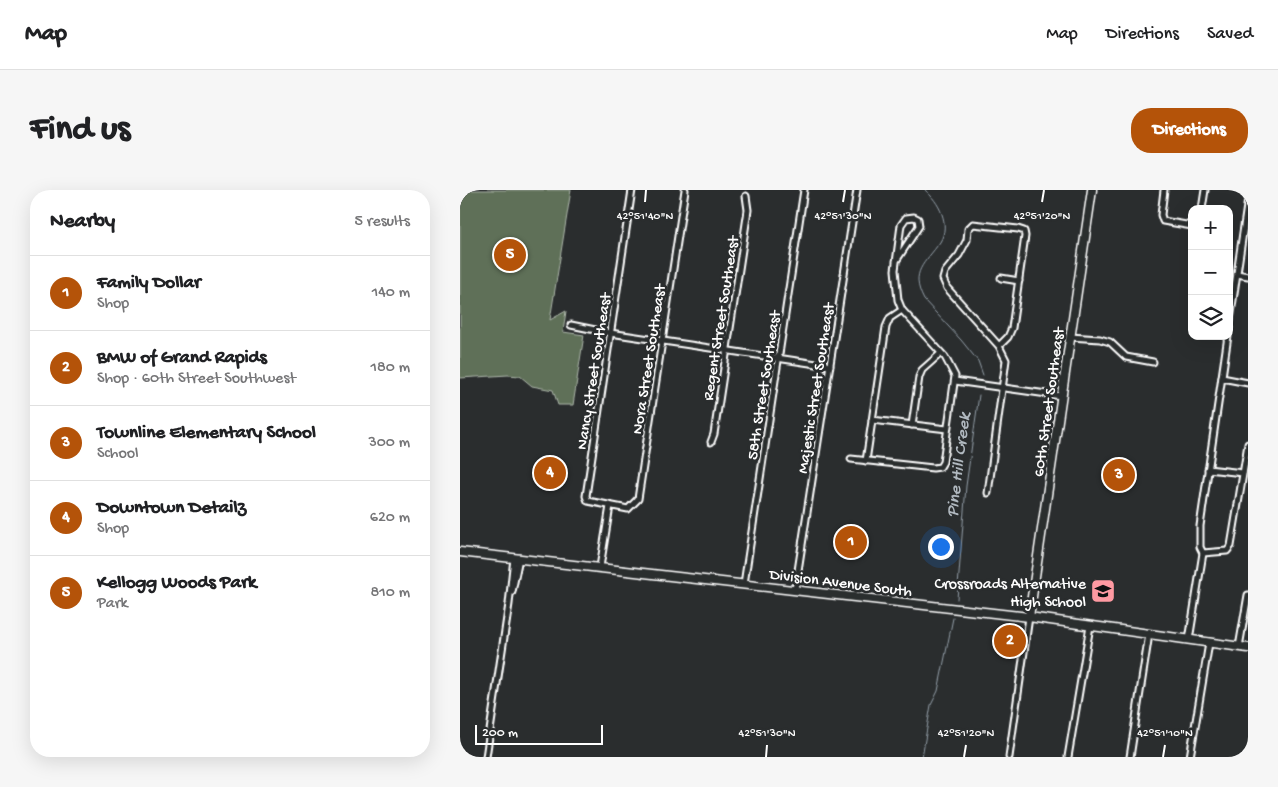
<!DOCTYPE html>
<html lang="en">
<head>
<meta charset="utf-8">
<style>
  :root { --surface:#fff; --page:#f6f6f6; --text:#202124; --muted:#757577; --line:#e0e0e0; --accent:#b45309 }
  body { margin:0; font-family:"Gochi Hand",sans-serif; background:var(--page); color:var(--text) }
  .controls { position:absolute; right:15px; top:15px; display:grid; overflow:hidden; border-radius:10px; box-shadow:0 5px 20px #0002 }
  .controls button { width:45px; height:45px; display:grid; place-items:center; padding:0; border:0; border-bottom:1px solid var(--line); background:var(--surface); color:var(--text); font:25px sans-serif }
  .scale { position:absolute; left:15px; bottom:12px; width:128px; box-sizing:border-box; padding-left:5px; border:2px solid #fff; border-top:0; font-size:14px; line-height:18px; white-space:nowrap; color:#fff; -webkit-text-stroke:4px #2a2d2e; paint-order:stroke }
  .you { position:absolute; left:480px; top:356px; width:18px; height:18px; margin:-12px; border:4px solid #fff; border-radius:50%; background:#1a73e8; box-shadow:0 0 0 8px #1a73e833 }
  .badge { display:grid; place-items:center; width:32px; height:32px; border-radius:50%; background:var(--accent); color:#fff; font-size:16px; font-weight:700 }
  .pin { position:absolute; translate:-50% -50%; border:2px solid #fff; box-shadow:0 1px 5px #0006 }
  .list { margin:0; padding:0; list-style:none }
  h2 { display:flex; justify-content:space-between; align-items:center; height:65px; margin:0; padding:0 20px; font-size:21px }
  h2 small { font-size:16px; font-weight:400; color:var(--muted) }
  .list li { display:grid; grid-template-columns:32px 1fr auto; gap:15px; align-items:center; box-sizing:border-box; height:75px; padding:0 20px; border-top:1px solid var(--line) }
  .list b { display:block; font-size:19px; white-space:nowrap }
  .list p { margin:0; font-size:16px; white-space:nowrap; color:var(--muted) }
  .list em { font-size:16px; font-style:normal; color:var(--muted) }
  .icon { flex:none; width:28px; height:28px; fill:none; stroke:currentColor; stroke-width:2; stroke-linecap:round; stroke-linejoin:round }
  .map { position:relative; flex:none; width:788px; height:567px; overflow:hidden; border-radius:20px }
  header { display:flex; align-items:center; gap:30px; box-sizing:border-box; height:70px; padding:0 25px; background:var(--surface); border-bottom:1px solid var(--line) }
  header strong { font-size:24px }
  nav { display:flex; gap:28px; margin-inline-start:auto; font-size:18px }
  .intro { display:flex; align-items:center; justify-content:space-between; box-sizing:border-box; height:120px; padding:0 30px }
  h1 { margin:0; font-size:35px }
  .button { padding:12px 22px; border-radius:20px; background:var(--accent); color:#fff; font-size:18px; font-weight:700 }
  main { display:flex; gap:30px; padding:0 30px }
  aside { flex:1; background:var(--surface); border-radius:20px; box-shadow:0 5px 20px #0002 }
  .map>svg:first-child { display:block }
</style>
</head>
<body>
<header>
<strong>Map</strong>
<nav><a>Map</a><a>Directions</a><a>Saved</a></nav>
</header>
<div class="intro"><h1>Find us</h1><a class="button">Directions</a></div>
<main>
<aside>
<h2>Nearby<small>5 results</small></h2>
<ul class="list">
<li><span class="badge">1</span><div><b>Family Dollar</b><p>Shop</p></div><em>140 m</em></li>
<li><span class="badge">2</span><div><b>BMW of Grand Rapids</b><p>Shop · 60th Street Southwest</p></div><em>180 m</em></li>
<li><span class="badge">3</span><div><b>Townline Elementary School</b><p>School</p></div><em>300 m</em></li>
<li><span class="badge">4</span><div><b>Downtown Detailz</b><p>Shop</p></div><em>620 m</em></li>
<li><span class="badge">5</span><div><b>Kellogg Woods Park</b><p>Park</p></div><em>810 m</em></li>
</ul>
</aside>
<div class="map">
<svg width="788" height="567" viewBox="0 0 788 567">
  <rect width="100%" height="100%" fill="#2a2d2e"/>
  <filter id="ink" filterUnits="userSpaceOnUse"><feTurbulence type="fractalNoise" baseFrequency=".02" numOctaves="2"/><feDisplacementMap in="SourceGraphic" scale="10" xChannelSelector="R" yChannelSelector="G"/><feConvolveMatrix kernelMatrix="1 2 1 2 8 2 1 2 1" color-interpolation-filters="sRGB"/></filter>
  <g filter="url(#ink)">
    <!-- green -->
    <path fill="#5f7059" stroke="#afb8ac" d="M0,0H111L90,130L106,121L103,142L124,145L113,215H98L93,200L72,196L60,186L48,185L0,188Z"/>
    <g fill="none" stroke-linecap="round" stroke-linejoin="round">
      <!-- stream -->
      <g stroke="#95a0aa" stroke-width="1">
        <path d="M465,0C479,12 491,34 480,52C465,74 449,81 464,110L501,150L518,171L523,185"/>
        <path d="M497,409L506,296L519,205"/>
        <path d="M462,567L471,515L478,501L493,428"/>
      </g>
      <defs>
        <g id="minor">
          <path d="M172,0L126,306L128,311L168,319L178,309L225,0"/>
          <path d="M704,0L701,25L703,31L732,36"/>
          <path d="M742,19L745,0"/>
          <path d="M777,84L788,86"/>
          <path d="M541,88L559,91"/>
          <path d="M111,135L150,143L370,176"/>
          <path d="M769,137L788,9"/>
          <path d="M610,147L640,149L650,152L666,167L693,172"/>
          <path d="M762,188L788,193"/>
          <path d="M495,191L601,206"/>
          <path d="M412,230L487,239"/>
          <path d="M452,235L459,187L462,180L480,164"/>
          <path d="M251,252L254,244L288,20L286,6"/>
          <path d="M391,269L473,278L480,277L483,272L495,186L485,167L442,120L438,110L435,80L441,35L446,28L454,27L458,29L459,36L436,71"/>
          <path d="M406,271L426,137L430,128L442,120"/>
          <path d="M748,279L783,283"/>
          <path d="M528,303L546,170L539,156L487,98L483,89L485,82L499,65L507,50L508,39L513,34L558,39L564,41L565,46L552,138L548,147L539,156"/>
          <path d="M743,363L767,361L771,356L788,254"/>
          <path d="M140,377L150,316"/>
          <path d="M284,394L344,0"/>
          <path d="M335,400L397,0"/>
          <path d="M52,402L59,368"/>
          <path d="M729,450L743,363L740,357V336L768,146"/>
          <path d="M779,457L788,405"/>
          <path d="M26,567L49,414L54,368"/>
          <path d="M549,567L569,427"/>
          <path d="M608,567L630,436"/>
          <path d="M670,567L689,444"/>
          <path d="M730,567L749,453"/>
        </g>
        <path id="secondary" d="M569,427L632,0"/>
        <path id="primary" d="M0,362L569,427L788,458"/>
      </defs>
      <!-- minor casing -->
      <use href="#minor" stroke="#fff" stroke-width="9"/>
      <!-- secondary casing -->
      <use href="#secondary" stroke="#fff" stroke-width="11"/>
      <!-- primary casing -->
      <use href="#primary" stroke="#fff" stroke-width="11"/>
      <!-- minor -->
      <use href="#minor" stroke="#2a2d2e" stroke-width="5"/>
      <!-- secondary -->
      <use href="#secondary" stroke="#2a2d2e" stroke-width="8"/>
      <!-- primary -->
      <use href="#primary" stroke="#2a2d2e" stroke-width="8"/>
    </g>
  </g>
  <!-- ticks -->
  <path fill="none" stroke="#fff" stroke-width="2" d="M185,12L186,0M383,12L385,0M582,12L584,0M306,567L307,555M504,567L506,555M703,567L705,555"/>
  <!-- icons -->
  <defs>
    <symbol id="school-square" viewBox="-11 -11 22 22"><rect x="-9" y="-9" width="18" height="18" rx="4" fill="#ff9aa2" stroke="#2a2d2e"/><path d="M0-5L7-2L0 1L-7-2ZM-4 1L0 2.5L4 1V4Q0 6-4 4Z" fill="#111"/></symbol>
  </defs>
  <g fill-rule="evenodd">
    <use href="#school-square" x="629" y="387" width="28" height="28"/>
  </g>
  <g text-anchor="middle" stroke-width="5" stroke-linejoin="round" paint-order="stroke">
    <!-- street labels -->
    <g font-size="16" fill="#fff" stroke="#2a2d2e">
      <text transform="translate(259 128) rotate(-81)" y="6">Regent Street Southeast</text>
      <text transform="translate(187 169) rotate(-81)" y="6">Nora Street Southeast</text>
      <text transform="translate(132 181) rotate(-81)" y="6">Nancy Street Southeast</text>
      <text transform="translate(302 195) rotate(-81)" y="6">58th Street Southeast</text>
      <text transform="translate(354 198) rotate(-81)" y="6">Majestic Street Southeast</text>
      <text transform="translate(587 212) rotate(-82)" y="6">60th Street Southeast</text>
      <text transform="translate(381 391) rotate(7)" y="6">Division Avenue South</text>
    </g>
    <!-- poi labels -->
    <g font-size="16" fill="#fff" stroke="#2a2d2e" text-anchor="end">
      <text x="626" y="398">Crossroads Alternative<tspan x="626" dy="18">High School</tspan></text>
    </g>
    <!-- water labels -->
    <g font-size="18" font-style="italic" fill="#b0b8bf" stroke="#2a2d2e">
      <text transform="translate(497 275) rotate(-83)" y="6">Pine Hill Creek</text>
    </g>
  </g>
  <g font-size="12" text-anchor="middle" fill="#fff" stroke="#2a2d2e" stroke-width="5" stroke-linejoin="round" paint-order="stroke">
    <text x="185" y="29">42°51'40"N</text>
    <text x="383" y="29">42°51'30"N</text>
    <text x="582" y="29">42°51'20"N</text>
    <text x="307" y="546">42°51'30"N</text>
    <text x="506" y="546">42°51'20"N</text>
    <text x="705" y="546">42°51'10"N</text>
  </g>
</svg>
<div class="controls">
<button>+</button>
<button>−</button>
<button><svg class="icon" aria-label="layers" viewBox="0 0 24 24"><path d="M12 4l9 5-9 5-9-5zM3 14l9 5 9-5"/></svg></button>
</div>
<div class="scale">200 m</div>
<div class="you"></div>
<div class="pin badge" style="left:391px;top:352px">1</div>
<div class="pin badge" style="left:550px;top:451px">2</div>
<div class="pin badge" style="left:659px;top:285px">3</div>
<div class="pin badge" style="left:90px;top:283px">4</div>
<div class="pin badge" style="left:50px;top:65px">5</div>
</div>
</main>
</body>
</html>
